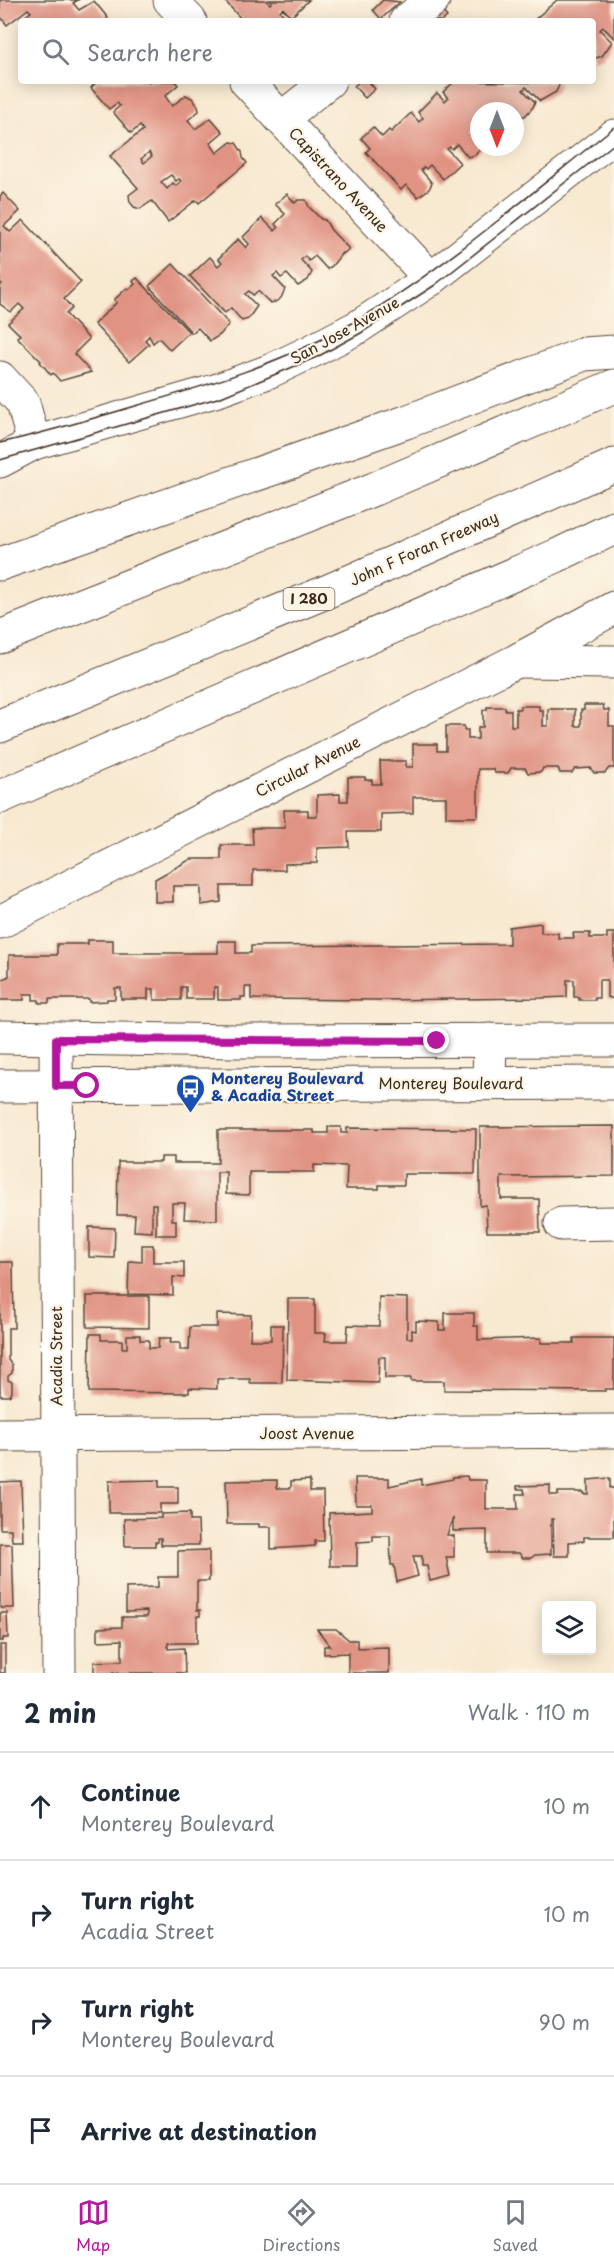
<!DOCTYPE html>
<html lang="en">
<head>
<meta charset="utf-8">
<style>
  :root { --surface:#fff; --page:#f6f6f7; --text:#1f2937; --muted:#747a83; --line:#e0e1e3; --accent:#b5179e }
  body { margin:0; font-family:"Playpen Sans",sans-serif; background:var(--page); color:var(--text) }
  .controls { position:absolute; right:18px; bottom:18px; display:grid; overflow:hidden; border-radius:6px; box-shadow:0 3px 15px #0003 }
  .controls button { width:54px; height:54px; display:grid; place-items:center; padding:0; border:0; border-bottom:2px solid var(--line); background:var(--surface); color:var(--text); font:30px sans-serif }
  .compass { position:absolute; left:470px; top:102px; width:54px; height:54px; border-radius:50%; background:var(--surface); box-shadow:0 3px 15px #0003; rotate:180deg }
  .stop { position:absolute; width:18px; height:18px; margin:-14px; border:4px solid #b5179e; border-radius:50%; background:#fff }
  .stop.end { background:#b5179e; border-color:#fff; box-shadow:0 2px 6px #0008 }
  .list { margin:0; padding:0; list-style:none }
  h2 { display:flex; justify-content:space-between; align-items:center; height:78px; margin:0; padding:0 24px; font-size:26px }
  h2 small { font-size:20px; font-weight:400; color:var(--muted) }
  .list li { display:grid; grid-template-columns:39px 1fr auto; gap:18px; align-items:center; box-sizing:border-box; height:108px; padding:0 24px; border-top:2px solid var(--line) }
  .list b { display:block; font-size:22px; white-space:nowrap }
  .list p { margin:0; font-size:20px; white-space:nowrap; color:var(--muted) }
  .list em { font-size:20px; font-style:normal; color:var(--muted) }
  .icon { flex:none; width:33px; height:33px; fill:none; stroke:currentColor; stroke-width:2; stroke-linecap:round; stroke-linejoin:round }
  .map { position:relative; flex:none; width:614px; height:1673px; overflow:hidden }
  .search { position:absolute; background:var(--surface); box-shadow:0 3px 15px #0003; left:18px; right:18px; top:18px; height:66px; display:flex; align-items:center; gap:15px; box-sizing:border-box; padding:0 21px; border-radius:6px; color:var(--muted); font-size:22px }
  .sheet { height:510px; background:var(--surface) }
  nav { display:flex; justify-content:space-around; align-items:center; box-sizing:border-box; height:84px; border-top:2px solid var(--line); background:var(--surface); font-size:16px; color:var(--muted) }
  nav a { display:grid; justify-items:center; gap:3px }
  nav .on { color:var(--accent) }
  .map>svg:first-child { display:block }
</style>
</head>
<body>
<div class="map">
<svg width="614" height="1673" viewBox="0 0 614 1673">
  <rect width="100%" height="100%" fill="#fcf5e5"/>
  <filter id="ink" filterUnits="userSpaceOnUse"><feTurbulence type="fractalNoise" baseFrequency=".0167" numOctaves="2"/><feDisplacementMap in="SourceGraphic" scale="12" xChannelSelector="R" yChannelSelector="G"/><feConvolveMatrix kernelMatrix="1 2 1 2 8 2 1 2 1" color-interpolation-filters="sRGB"/></filter>
  <filter id="wash" filterUnits="userSpaceOnUse"><feTurbulence type="fractalNoise" baseFrequency=".008" numOctaves="4" result="noise"/><feDisplacementMap in="SourceGraphic" scale="24" xChannelSelector="R" yChannelSelector="G"/><feGaussianBlur stdDeviation="1.35" result="paint"/><feColorMatrix in="noise" values="0 0 0 0 0 0 0 0 0 0 0 0 0 0 0 0 0 1.4 0 .05"/><feComposite in="paint" operator="in"/></filter>
  <g filter="url(#wash)">
    <rect width="100%" height="100%" fill="#f8e9d1"/>
    <g id="blocks">
      <!-- building -->
      <g fill="#e09283" fill-rule="evenodd">
        <path d="M0,0H78L73,3L79,10L94,1L108,18L105,21H23L21,19L31,12L28,9L7,25L0,16Z"/>
        <path d="M224,0H265L270,4L272,2L269,0H309L291,17L283,8L280,11L286,18L283,21H243Z"/>
        <path d="M383,0L400,2L381,19L373,10Z"/>
        <path d="M557,0H614V38L603,27L600,30L612,42L602,56L593,59V21H533Z"/>
        <path d="M442,11L447,17L442,21H430Z"/>
        <path d="M97,81H148L150,83L153,81H175L178,85L165,96L172,106L186,95L192,98L198,106L199,111L188,120L195,129L211,118L223,132L210,143L217,153L231,142L236,143L242,152L243,158L247,163L199,203L196,200L168,222L152,201L140,209L134,207L130,202L129,195L138,188L110,156L143,130L140,126L131,133L113,112L120,106L117,103L109,109L91,88ZM149,152L152,156L144,163L141,159ZM171,175L176,181L179,179L181,181L176,186L173,183L167,189L161,182Z"/>
        <path d="M360,81H368L375,89L365,98L354,86Z"/>
        <path d="M455,81L560,83L556,92L540,101L526,87L523,90L535,102L533,107L525,116H519L515,120V111H506L501,107L496,111H479V128L477,129L475,127L472,131L479,138V147H483L475,155L468,157L457,144L452,149L450,147L447,149L460,163L443,179L430,165L426,169L424,167L421,170L432,183L429,189L418,197L406,185L401,190L366,152L370,148L361,138L373,127L382,137L389,130L391,132L411,113L419,122L423,118L418,112L437,93L445,101L448,98L443,92Z"/>
        <path d="M3,193L20,211L4,226L10,232L23,220L81,282L64,299L72,308L66,314L89,339L74,354L91,372L60,381L53,373L51,375L40,362L41,361L17,337L20,335L8,323L24,309L19,304L11,312L0,304V286L2,284L0,282V196Z"/>
        <path d="M287,194L295,203L298,200H306L309,207L321,219L325,220L331,230L349,249L343,254L342,253L332,266L327,269L315,256L309,261L305,256L301,260L312,272L308,280L298,286L287,274L281,278L277,273L273,276L285,289L281,298L275,302L270,303L258,291L253,295L249,291L245,294L257,306L248,319L242,321L231,308L225,313L190,276L210,257L218,266L222,262L218,259L238,239L246,248L249,244L243,237L262,218L275,231L278,228L275,224L285,214L275,204Z"/>
        <path d="M173,264L229,324L220,335L210,341L198,328L192,333L149,286Z"/>
        <path d="M137,278L189,332L170,350L159,338L153,343L149,336L145,340L149,344L129,362L94,324L117,302L114,300L127,288L128,290L135,284L133,281Z"/>
        <path d="M584,705H603L604,710H609V726H614V768H609L605,773H594L591,768L575,769L572,773H560L558,768H543L541,772L528,773L525,768H511L508,773H495L493,769H478V817H446V797H413V813L381,814V832H348L349,847L317,848V863L285,864V870H253V886H221V902L201,905V886H173V902H155V879L191,859H221V845H253L252,828H285L284,810H308V816H317V795L340,794V801H348V777H365V780H372V784H381L380,761H406V767H413V744H437V751H446V726H464V730H468V739H478V727H483V710H487V707H505V710H511V726H516V709H520V706H539V710H543V726H548V709H575V726H581V710H584Z"/>
        <path d="M541,923V933H558V938H574L573,933H590V938H607V933H614V999L607,997V980H599V998H595V1000H579V997H574V980H567V997L541,998L380,1000L251,999V987H245V997H241V1000H218V987H214V999H186V987H181V1000H154V989H148V999H121V988H115V999H107V1001L89,1002V999H49V1003H39V1000H33V994H24V1000H0V981L9,976V955H57V944H88V940H113V953H218V941H236V953H251V946L509,944V927Z"/>
        <path d="M614,1126V1176L501,1177V1199H539L540,1232H487L486,1205L480,1206V1127Z"/>
        <path d="M328,1127H341V1133H347V1128L476,1129L475,1174H404V1185H379V1189H346L347,1166L314,1165V1172H249V1195L226,1194V1172H217V1220L184,1219L185,1203H172V1220H176V1235H156V1204H152V1232L134,1231L135,1215H117L118,1162H161V1157H174V1163H218V1130H314V1133H328Z"/>
        <path d="M89,1227L115,1228L114,1258L89,1257Z"/>
        <path d="M142,1245H153V1262H184V1278L173,1277V1295L128,1294L129,1261L142,1262Z"/>
        <path d="M0,1262H13L14,1328H8V1360L12,1365V1373L8,1376V1380L12,1382V1393L9,1396H0Z"/>
        <path d="M87,1296H149V1328L87,1327Z"/>
        <path d="M379,1297L407,1298V1338H412V1330L416,1331V1321L439,1322V1330H445V1313H474V1326H478V1340L541,1338V1343H574V1338H614V1389H605V1391L444,1390V1381H411V1378H385V1357H379L378,1383L287,1380L288,1299H315V1333H326L325,1341H347L348,1325L379,1326Z"/>
        <path d="M217,1314L251,1315L250,1340H271V1325H283L282,1383H250V1379H217V1389L189,1388V1393L89,1392L90,1334H101V1340H122V1348H127V1335H140V1340H149V1348H158L159,1338H171L170,1343H180V1350H189L190,1327H217Z"/>
        <path d="M467,1476L468,1480H486V1509H518L517,1494H525L524,1489H517V1486L550,1485V1495H558V1492H583V1494H588V1480L610,1478V1488H614V1537H584V1541L569,1542V1556H554L553,1519H551V1554L535,1555L531,1558H523L519,1553H487V1530L453,1531V1518L447,1535L454,1536V1557H446L450,1576L430,1581L427,1566H422V1556H413L418,1576L397,1582L394,1565H391L390,1536H373V1541L357,1542V1566H330L329,1513L372,1511V1505H356L355,1478H389V1486L421,1479V1485L453,1479V1477Z"/>
        <path d="M159,1480V1487H178V1504H160V1513H109V1481Z"/>
        <path d="M277,1480V1488H291V1481L310,1480V1491H323L324,1541H315V1546L271,1549V1527H259V1524H227L226,1481Z"/>
        <path d="M21,1481L23,1541H12L11,1529H0V1482Z"/>
        <path d="M190,1513V1521H198L199,1545H161V1538H158V1542H155V1546H125L124,1519L161,1518V1514Z"/>
        <path d="M0,1544H12L14,1608H0Z"/>
        <path d="M209,1550V1581H197V1610H200V1616H197V1643H168V1649L184,1648L185,1673H94V1662L122,1661V1640L98,1641V1628L122,1627V1617H147V1611L126,1612V1588L158,1587V1577H178V1551Z"/>
        <path d="M0,1613H7L8,1638H3V1641H0Z"/>
        <path d="M317,1629H336L349,1640H357V1648L389,1647V1673H348V1653L324,1654V1646H330Z"/>
        <rect x="0" y="1645" width="5" height="28"/>
      </g>
    </g>
  </g>
  <g filter="url(#ink)">
    <use href="#blocks" fill-opacity="0" stroke="#574739" stroke-width="1.5"/>
    <g fill="none" stroke-linecap="round" stroke-linejoin="round">
      <defs>
        <g id="minor">
          <path d="M170,0L190,21"/>
          <path d="M406,21L433,0"/>
          <path d="M246,81L431,279"/>
          <path d="M281,119L329,81"/>
          <path d="M0,378L23,403L34,443"/>
          <path d="M518,661L614,662"/>
          <path d="M0,922L516,661L614,608"/>
          <path d="M56,1039L59,1673"/>
          <path d="M489,1083L490,1040"/>
          <path d="M561,1224L614,1223"/>
          <path d="M0,1435L614,1431"/>
        </g>
        <g id="major">
          <path d="M0,461L34,443L218,390L270,371L312,351L358,327L431,279L614,136"/>
          <path d="M0,1037L235,1041L614,1040"/>
          <path d="M0,1086L614,1083"/>
        </g>
        <g id="highway">
          <path d="M0,564L406,422L584,354L614,352"/>
          <path d="M0,637L374,489L614,386"/>
          <path d="M0,726L326,592L614,465"/>
          <path d="M0,797L556,556L614,528"/>
        </g>
      </defs>
      <!-- minor casing -->
      <use href="#minor" stroke="#574739" stroke-width="35"/>
      <!-- major casing -->
      <use href="#major" stroke="#574739" stroke-width="35"/>
      <!-- highway casing -->
      <use href="#highway" stroke="#574739" stroke-width="35"/>
      <!-- minor -->
      <use href="#minor" stroke="#fff" stroke-width="33"/>
      <!-- major -->
      <use href="#major" stroke="#fff" stroke-width="33"/>
      <!-- highway -->
      <use href="#highway" stroke="#fff" stroke-width="33"/>
      <!-- tram -->
      <g stroke="#3b2a1e" stroke-width="1.5">
        <path d="M0,443C44,433 88,420 132,407C209,385 285,362 356,321C448,266 530,194 614,127"/>
        <path d="M0,460L221,397L317,357L361,333L435,285L614,144"/>
      </g>
    </g>
  </g>
  <g fill="none" stroke-linecap="round" stroke-linejoin="round" filter="url(#ink)">
    <!-- route -->
    <path stroke="#b5179e" stroke-width="8" d="M87,1086H56V1039L437,1041"/>
  </g>
  <!-- icons -->
  <defs>
    <symbol id="bus-pin" viewBox="-11 -11 22 30"><path d="M0 17L-7.5 6A9.5 9.5 0 1 1 7.5 6Z" fill="#1a4fb4" stroke="#fcf5e5"/><path d="M-5-6H5V4H4V6H2V4H-2V6H-4V4H-5ZM-3.5-4V0h7V-4ZM-3.5 1.2v1.5H-2V1.2ZM2 1.2v1.5H3.5V1.2Z" fill="#fff"/></symbol>
  </defs>
  <g fill-rule="evenodd">
    <use href="#bus-pin" x="174" y="1072" width="33" height="45"/>
  </g>
  <g text-anchor="middle" stroke-width="4.5" stroke-linejoin="round" paint-order="stroke">
    <!-- shield labels -->
    <rect fill="#fcf5e5" stroke="#75675a" stroke-width="1.5" x="283.5" y="588" width="51" height="22" rx="4.5"/>
    <g font-size="14" font-weight="bold" fill="#3b2a1e">
      <text x="309" y="604">I 280</text>
    </g>
    <!-- street labels -->
    <g font-size="15" fill="#3b2a1e" stroke="#fcf5e5">
      <text transform="translate(338 180) rotate(47)" y="5">Capistrano Avenue</text>
      <text transform="translate(345 331) rotate(-29)" y="5">San Jose Avenue</text>
      <text transform="translate(424 549) rotate(-24)" y="5">John F Foran Freeway</text>
      <text transform="translate(308 767) rotate(-27)" y="5">Circular Avenue</text>
      <text x="451" y="1089">Monterey Boulevard</text>
      <text transform="translate(57 1356) rotate(-90)" y="5">Acadia Street</text>
      <text x="307" y="1439">Joost Avenue</text>
    </g>
    <!-- transit labels -->
    <g font-size="15" font-weight="bold" fill="#164399" stroke="#fcf5e5" text-anchor="start">
      <text x="211" y="1084">Monterey Boulevard<tspan x="211" dy="17">&amp; Acadia Street</tspan></text>
    </g>
  </g>
</svg>
<div class="controls">
<button><svg class="icon" aria-label="layers" viewBox="0 0 24 24"><path d="M12 4l9 5-9 5-9-5zM3 14l9 5 9-5"/></svg></button>
</div>
<svg class="compass" viewBox="-18 -18 36 36"><path d="M0-13l5 13h-10z" fill="#e53935"/><path d="M0 13l5-13h-10z" fill="#747a83"/></svg>
<div class="stop" style="left:87px;top:1086px"></div>
<div class="stop end" style="left:437px;top:1041px"></div>
<div class="search"><svg class="icon" aria-label="search" viewBox="0 0 24 24"><circle cx="10" cy="10" r="6"/><path d="M15 15l6 6"/></svg>Search here</div>
</div>
<section class="sheet">
<h2>2 min<small>Walk · 110 m</small></h2>
<ul class="list">
<li><svg class="icon" aria-label="ahead" viewBox="0 0 24 24"><path d="M12 20V5M6 11l6-6 6 6"/></svg><div><b>Continue</b><p>Monterey Boulevard</p></div><em>10 m</em></li>
<li><svg class="icon" aria-label="right" viewBox="0 0 24 24"><path d="M7 20v-9h11M14 6l5 5-5 5"/></svg><div><b>Turn right</b><p>Acadia Street</p></div><em>10 m</em></li>
<li><svg class="icon" aria-label="right" viewBox="0 0 24 24"><path d="M7 20v-9h11M14 6l5 5-5 5"/></svg><div><b>Turn right</b><p>Monterey Boulevard</p></div><em>90 m</em></li>
<li><svg class="icon" aria-label="arrive" viewBox="0 0 24 24"><path d="M6 21V4h12l-3 4 3 4H6"/></svg><div><b>Arrive at destination</b></div></li>
</ul>
</section>
<nav>
<a class="on"><svg class="icon" aria-label="map" viewBox="0 0 24 24"><path d="M3 6l6-2 6 2 6-2v14l-6 2-6-2-6 2zM9 4v14M15 6v14"/></svg>Map</a>
<a><svg class="icon" aria-label="directions" viewBox="0 0 24 24"><path d="M12 3l9 9-9 9-9-9zM9 14v-3h6M13 9l2 2-2 2"/></svg>Directions</a>
<a><svg class="icon" aria-label="saved" viewBox="0 0 24 24"><path d="M7 4h10v16l-5-4-5 4z"/></svg>Saved</a>
</nav>
</body>
</html>
